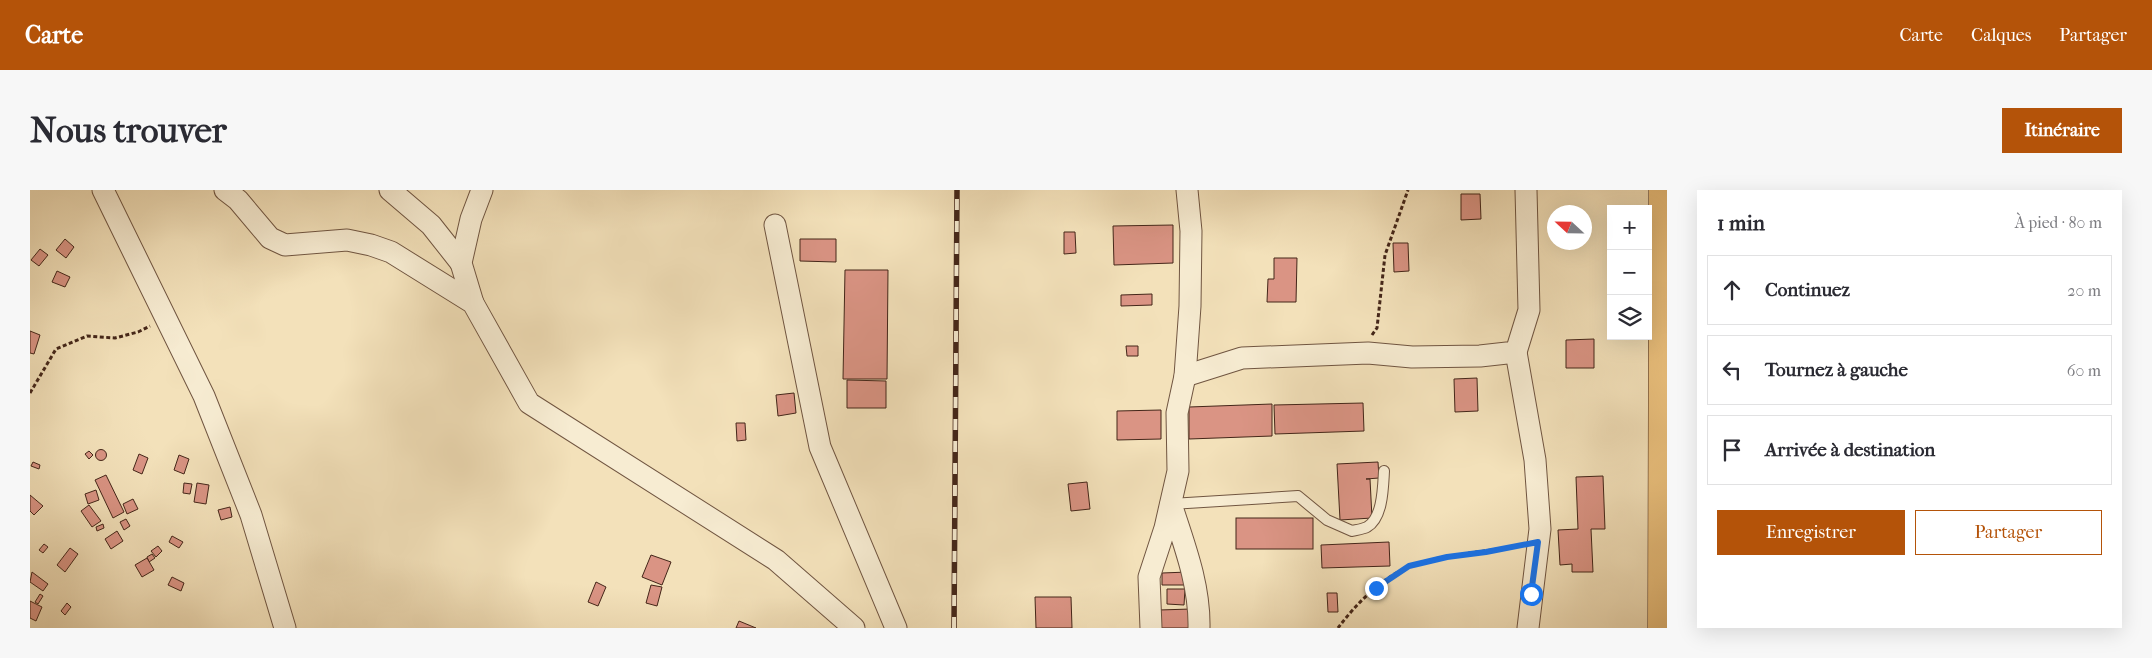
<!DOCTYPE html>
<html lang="fr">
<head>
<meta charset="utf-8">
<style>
  :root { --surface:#fff; --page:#f7f7f7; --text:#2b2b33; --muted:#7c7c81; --line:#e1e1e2; --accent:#b45309 }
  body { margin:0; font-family:"IM FELL French Canon",serif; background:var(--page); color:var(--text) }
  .controls { position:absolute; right:15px; top:15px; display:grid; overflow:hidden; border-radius:0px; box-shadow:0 5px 20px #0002 }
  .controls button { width:45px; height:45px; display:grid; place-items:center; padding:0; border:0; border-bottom:1px solid var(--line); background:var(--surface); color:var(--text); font:25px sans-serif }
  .compass { position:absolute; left:1517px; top:15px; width:45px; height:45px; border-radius:50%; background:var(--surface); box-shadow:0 5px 20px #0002; rotate:292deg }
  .stop { position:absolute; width:15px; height:15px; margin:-11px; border:4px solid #1a73e8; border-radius:50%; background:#fff }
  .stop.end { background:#1a73e8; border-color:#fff; box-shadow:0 1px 5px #0008 }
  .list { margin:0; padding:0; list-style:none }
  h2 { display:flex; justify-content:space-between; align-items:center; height:65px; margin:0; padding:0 20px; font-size:21px }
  h2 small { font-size:16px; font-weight:400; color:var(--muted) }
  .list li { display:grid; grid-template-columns:32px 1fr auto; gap:15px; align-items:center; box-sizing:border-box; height:70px; margin:0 10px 10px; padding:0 10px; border:1px solid var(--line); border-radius:0px }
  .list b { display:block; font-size:19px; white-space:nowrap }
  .list em { font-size:16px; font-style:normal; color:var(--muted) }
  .actions { display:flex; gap:10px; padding:15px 20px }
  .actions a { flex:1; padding:11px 0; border:1px solid var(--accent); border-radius:0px; text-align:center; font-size:18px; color:var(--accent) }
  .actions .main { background:var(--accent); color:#fff }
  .icon { flex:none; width:28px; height:28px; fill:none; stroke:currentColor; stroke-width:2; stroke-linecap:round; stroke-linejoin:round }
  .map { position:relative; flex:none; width:1637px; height:438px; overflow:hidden; border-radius:0px }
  header { display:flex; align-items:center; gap:30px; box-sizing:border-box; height:70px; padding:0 25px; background:var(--accent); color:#fff }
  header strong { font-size:24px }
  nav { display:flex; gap:28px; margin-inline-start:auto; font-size:18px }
  .intro { display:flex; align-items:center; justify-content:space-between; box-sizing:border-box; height:120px; padding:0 30px }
  h1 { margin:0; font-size:35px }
  .button { padding:12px 22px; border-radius:0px; background:var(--accent); color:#fff; font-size:18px; font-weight:700 }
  main { display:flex; gap:30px; padding:0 30px }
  aside { flex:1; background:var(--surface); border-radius:0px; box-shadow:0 5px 20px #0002 }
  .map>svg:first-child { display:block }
</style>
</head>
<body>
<header>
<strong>Carte</strong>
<nav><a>Carte</a><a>Calques</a><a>Partager</a></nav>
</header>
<div class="intro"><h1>Nous trouver</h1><a class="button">Itinéraire</a></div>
<main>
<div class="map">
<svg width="1637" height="438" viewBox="0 0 1637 438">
  <rect width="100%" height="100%" fill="#f3e1ba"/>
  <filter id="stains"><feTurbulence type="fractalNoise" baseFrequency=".004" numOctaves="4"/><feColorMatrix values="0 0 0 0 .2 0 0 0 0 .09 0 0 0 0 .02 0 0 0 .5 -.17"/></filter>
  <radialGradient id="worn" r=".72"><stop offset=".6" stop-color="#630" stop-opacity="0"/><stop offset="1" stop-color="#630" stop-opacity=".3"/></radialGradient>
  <!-- building -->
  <g fill="#da9484" stroke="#442619">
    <path d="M1431,4H1450L1451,29L1431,30Z"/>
    <path d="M1143,35V73L1084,75L1083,36Z"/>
    <path d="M1034,42H1045L1046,63L1034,64Z"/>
    <path d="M35,49L44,57L36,68L26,60Z"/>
    <path d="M770,49H806V72L770,71Z"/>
    <path d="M1363,53H1378L1379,81L1364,82Z"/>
    <path d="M10,59L18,65L9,76L1,70Z"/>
    <path d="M1244,68H1267L1266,112H1237L1238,89H1244Z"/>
    <path d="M815,80H858L857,189H813Z"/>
    <path d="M27,81L40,87L35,97L22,92Z"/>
    <path d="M1122,104V115L1091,116V105Z"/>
    <path d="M0,141L10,145L4,164L0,163Z"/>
    <path d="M1564,149V178H1536V150Z"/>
    <path d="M1096,156H1108V166H1097Z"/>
    <path d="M1447,188L1448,221L1425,222L1424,189Z"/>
    <path d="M817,190L856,191V218H817Z"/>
    <path d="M764,203L766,223L748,226L746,205Z"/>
    <path d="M1333,213L1334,241L1245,244L1244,215Z"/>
    <path d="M1242,214V246L1159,249V217Z"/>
    <path d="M1131,220V249L1087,250V221Z"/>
    <path d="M706,233H715L716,250L707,251Z"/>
    <circle cx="71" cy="265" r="5.5"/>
    <path d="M59,261L63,265L59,269L55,264Z"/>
    <path d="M109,264L118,268L112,284L103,280Z"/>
    <path d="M149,265L159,269L154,284L144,280Z"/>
    <path d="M3,272L10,275L9,279L1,276Z"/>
    <path d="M1348,272L1349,288L1336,289H1340L1342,328L1310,330L1307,274Z"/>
    <path d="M76,285L94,322L83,328L65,290Z"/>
    <path d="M1573,286L1575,339H1561L1563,382H1542V374L1530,375L1528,340L1548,339L1546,287Z"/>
    <path d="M1057,292L1060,319L1041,321L1038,294Z"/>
    <path d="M154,293L162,294L160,304L153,303Z"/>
    <path d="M167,293L179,295L176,314L164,312Z"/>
    <path d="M66,300L69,310L58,314L55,304Z"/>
    <path d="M0,305L13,316L4,325L0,321Z"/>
    <path d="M103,309L108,319L97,324L93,314Z"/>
    <path d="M59,315L71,331L62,337L51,321Z"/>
    <path d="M200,317L202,327L191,330L188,320Z"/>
    <rect x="1206" y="328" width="77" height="31"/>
    <path d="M96,329L100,336L94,340L90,332Z"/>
    <path d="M73,334L74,338L67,341L66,337Z"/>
    <path d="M87,341L93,351L81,359L75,349Z"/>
    <path d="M142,346L153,352L149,358L139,352Z"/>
    <path d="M1359,352L1360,376L1292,378L1291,355Z"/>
    <path d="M14,354L18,357L13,363L9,360Z"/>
    <path d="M128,356L132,361L126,367L121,361Z"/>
    <path d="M40,358L48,364L35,382L27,375Z"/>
    <path d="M122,364L125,368L119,372L117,367Z"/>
    <path d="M621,365L641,372L632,395L612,387Z"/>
    <path d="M117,368L124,380L112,387L105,375Z"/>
    <path d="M2,382L18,394L13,401L0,392Z"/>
    <path d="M1158,382L1159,395H1132V383Z"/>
    <path d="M142,387L154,393L151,401L138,395Z"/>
    <path d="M566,392L576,397L568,416L558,412Z"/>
    <path d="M621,395L632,397L627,416L616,413Z"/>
    <path d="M1137,399H1155L1154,415L1137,414Z"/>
    <path d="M1297,403H1307L1308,422H1298Z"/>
    <path d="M10,404L13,406L8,414L5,412Z"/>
    <path d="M1005,407H1041L1042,438H1006Z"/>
    <path d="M0,411L12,417L6,431L0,428Z"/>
    <path d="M37,413L41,417L35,425L31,421Z"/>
    <path d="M1161,419L1162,438H1130L1129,420Z"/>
    <path d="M709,431L726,438H706Z"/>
  </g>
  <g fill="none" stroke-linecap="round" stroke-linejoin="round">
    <defs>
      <path id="lane" d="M1141,314L1268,306L1297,330L1322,341C1326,340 1333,339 1337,337C1353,328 1353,297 1354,281"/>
      <g id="street">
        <path d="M73,0L174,206L221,325L255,438"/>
        <path d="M195,0L208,10L240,48L255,55L317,50L341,55L361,62L443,113L499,213L746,370L824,438"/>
        <path d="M360,0L401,35L431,73"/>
        <path d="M745,35L790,257L866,438"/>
        <path d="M443,113L431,73L441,29L452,0"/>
        <path d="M1486,162L1505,270L1510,339L1498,438"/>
        <path d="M1155,186L1212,168L1338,163L1382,167L1450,166L1486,162L1499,120L1496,0"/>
        <path d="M1141,314C1154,354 1170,395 1169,438"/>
        <path d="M1121,438L1119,387L1135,338L1148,281L1147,223L1155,186L1160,116L1161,41L1157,0"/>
      </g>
      <path id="highway" d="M1632,438L1633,0"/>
    </defs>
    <!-- lane casing -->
    <use href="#lane" stroke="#705541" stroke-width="12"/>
    <!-- street casing -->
    <use href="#street" stroke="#705541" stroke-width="23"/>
    <!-- highway casing -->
    <use href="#highway" stroke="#442619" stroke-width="29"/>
    <!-- path -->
    <g stroke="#442619" stroke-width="3" stroke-dasharray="4 2.5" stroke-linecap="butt">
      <path d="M1342,145L1347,138L1355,65L1378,0"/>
      <path d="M0,203L26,159L57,146L85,148L108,142L120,136"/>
      <path d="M1308,438C1326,414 1352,387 1381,376C1415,363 1454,363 1490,355"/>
    </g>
    <!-- lane -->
    <use href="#lane" stroke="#f7ecd2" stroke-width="10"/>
    <!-- street -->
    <use href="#street" stroke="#f7ecd2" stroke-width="21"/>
    <!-- highway -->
    <use href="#highway" stroke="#eac07d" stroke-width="28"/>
    <defs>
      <path id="rail" d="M924,438L927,0"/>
    </defs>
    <!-- rail casing -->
    <use href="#rail" stroke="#442619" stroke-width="5.5"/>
    <!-- rail -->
    <use href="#rail" stroke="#f7ecd2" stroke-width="4" stroke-dasharray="11" stroke-linecap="butt"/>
  </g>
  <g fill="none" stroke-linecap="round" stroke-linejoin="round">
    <!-- route -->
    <path stroke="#1a73e8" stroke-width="6" d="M1346,398L1379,376L1417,367L1456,362L1508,352L1501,404"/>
  </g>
  <rect width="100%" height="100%" filter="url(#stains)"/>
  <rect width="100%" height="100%" fill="url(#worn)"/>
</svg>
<div class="controls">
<button>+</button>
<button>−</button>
<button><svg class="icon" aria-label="layers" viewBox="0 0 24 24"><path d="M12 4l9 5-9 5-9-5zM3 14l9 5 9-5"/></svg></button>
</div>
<svg class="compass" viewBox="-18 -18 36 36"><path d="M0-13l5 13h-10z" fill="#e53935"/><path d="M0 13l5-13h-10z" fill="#7c7c81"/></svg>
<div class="stop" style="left:1501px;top:404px"></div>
<div class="stop end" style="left:1346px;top:398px"></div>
</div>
<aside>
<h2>1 min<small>À pied · 80 m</small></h2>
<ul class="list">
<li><svg class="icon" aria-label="ahead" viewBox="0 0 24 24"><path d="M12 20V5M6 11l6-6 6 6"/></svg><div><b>Continuez</b></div><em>20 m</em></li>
<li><svg class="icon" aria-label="left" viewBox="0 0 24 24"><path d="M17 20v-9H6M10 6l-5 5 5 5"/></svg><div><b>Tournez à gauche</b></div><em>60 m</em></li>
<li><svg class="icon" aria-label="arrive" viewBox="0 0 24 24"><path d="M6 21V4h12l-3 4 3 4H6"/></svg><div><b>Arrivée à destination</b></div></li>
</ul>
<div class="actions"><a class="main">Enregistrer</a><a>Partager</a></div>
</aside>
</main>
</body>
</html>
